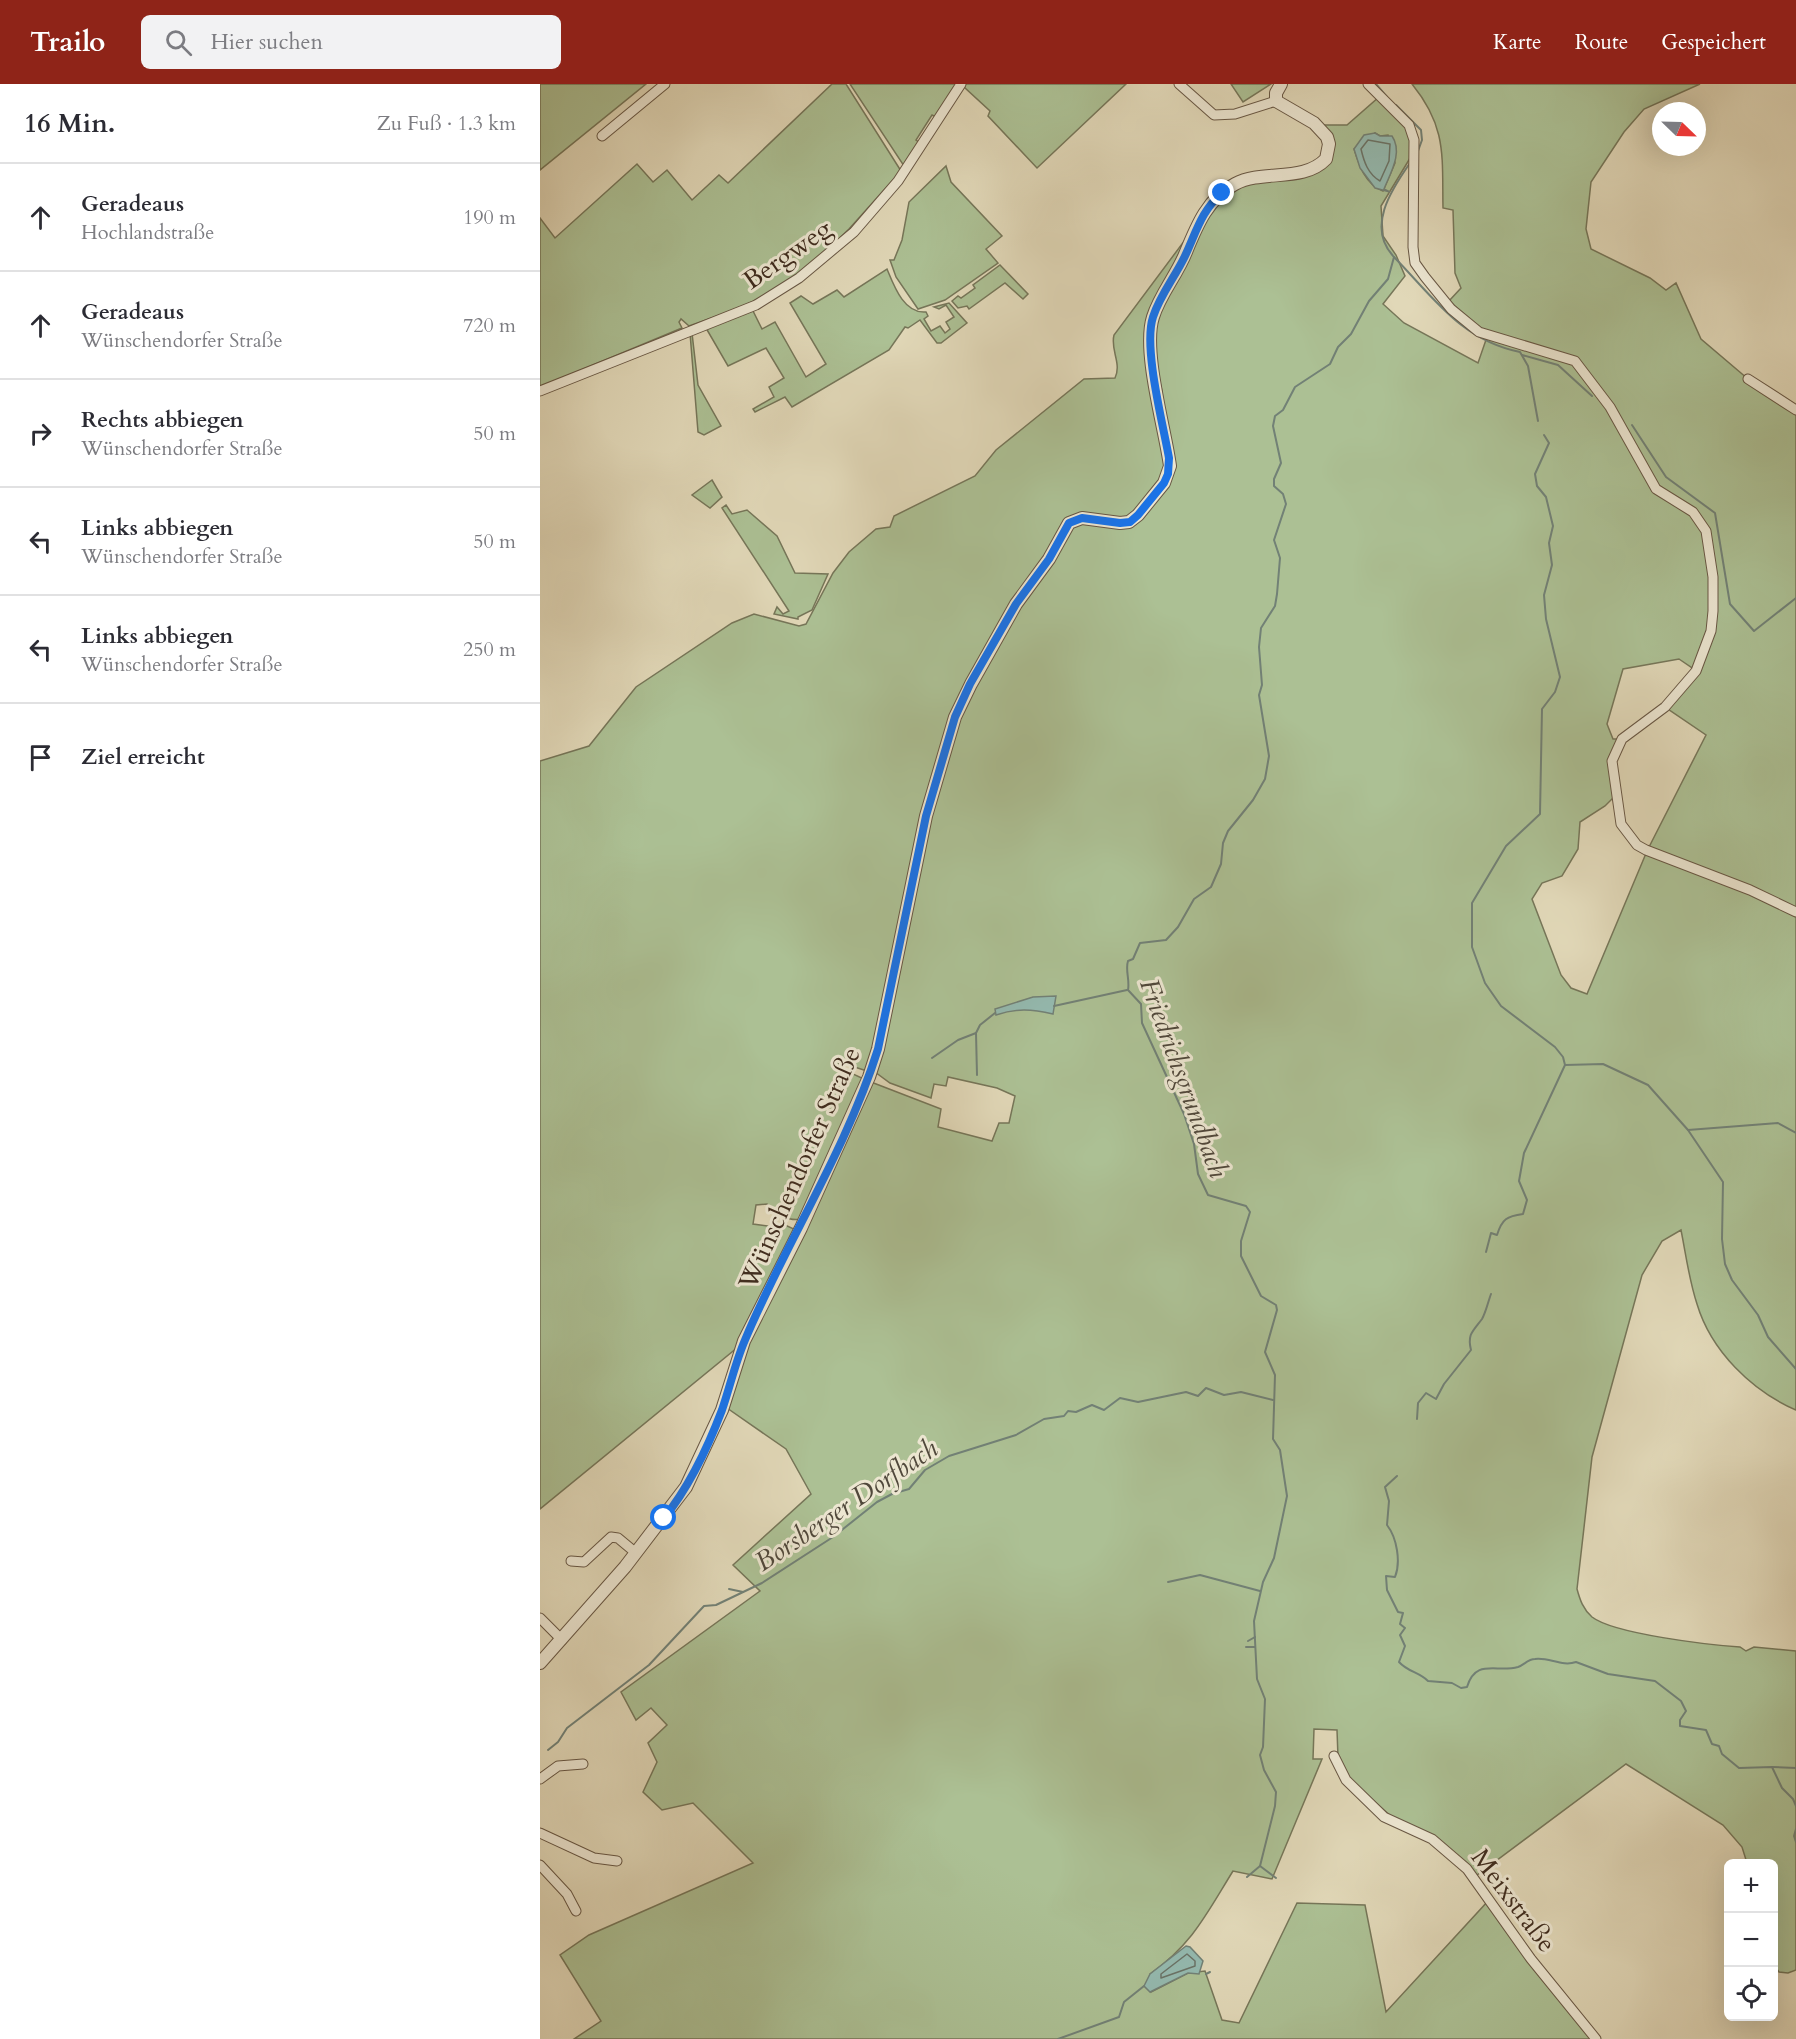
<!DOCTYPE html>
<html lang="de">
<head>
<meta charset="utf-8">
<style>
  :root { --surface:#fff; --page:#f2f2f3; --text:#2b2b33; --muted:#7c7c81; --line:#e1e1e2; --accent:#8f2418 }
  body { margin:0; font-family:Cardo,serif; background:var(--page); color:var(--text) }
  .controls { position:absolute; right:18px; bottom:18px; display:grid; overflow:hidden; border-radius:9px; box-shadow:0 6px 24px #0002 }
  .controls button { width:54px; height:54px; display:grid; place-items:center; padding:0; border:0; border-bottom:2px solid var(--line); background:var(--surface); color:var(--text); font:30px sans-serif }
  .compass { position:absolute; left:1112px; top:18px; width:54px; height:54px; border-radius:50%; background:var(--surface); box-shadow:0 6px 24px #0002; rotate:113deg }
  .stop { position:absolute; width:18px; height:18px; margin:-14px; border:4px solid #1a73e8; border-radius:50%; background:#fff }
  .stop.end { background:#1a73e8; border-color:#fff; box-shadow:0 2px 6px #0008 }
  .list { margin:0; padding:0; list-style:none }
  h2 { display:flex; justify-content:space-between; align-items:center; height:78px; margin:0; padding:0 24px; font-size:26px }
  h2 small { font-size:20px; font-weight:400; color:var(--muted) }
  .list li { display:grid; grid-template-columns:39px 1fr auto; gap:18px; align-items:center; box-sizing:border-box; height:108px; padding:0 24px; border-top:2px solid var(--line) }
  .list b { display:block; font-size:22px; white-space:nowrap }
  .list p { margin:0; font-size:20px; white-space:nowrap; color:var(--muted) }
  .list em { font-size:20px; font-style:normal; color:var(--muted) }
  .icon { flex:none; width:33px; height:33px; fill:none; stroke:currentColor; stroke-width:2; stroke-linecap:round; stroke-linejoin:round }
  .map { position:relative; flex:none; width:1256px; height:1955px; overflow:hidden }
  header { display:flex; align-items:center; gap:36px; box-sizing:border-box; height:84px; padding:0 30px; background:var(--accent); color:#fff }
  header strong { font-size:28px }
  nav { display:flex; gap:33px; margin-inline-start:auto; font-size:21px }
  .search { width:420px; height:54px; background:var(--page); display:flex; align-items:center; gap:15px; box-sizing:border-box; padding:0 21px; border-radius:9px; color:var(--muted); font-size:22px }
  main { display:flex }
  aside { flex:1; background:var(--surface) }
  .map>svg:first-child { display:block }
</style>
</head>
<body>
<header>
<strong>Trailo</strong>
<div class="search"><svg class="icon" aria-label="search" viewBox="0 0 24 24"><circle cx="10" cy="10" r="6"/><path d="M15 15l6 6"/></svg>Hier suchen</div>
<nav><a>Karte</a><a>Route</a><a>Gespeichert</a></nav>
</header>
<main>
<aside>
<h2>16 Min.<small>Zu Fuß · 1.3 km</small></h2>
<ul class="list">
<li><svg class="icon" aria-label="ahead" viewBox="0 0 24 24"><path d="M12 20V5M6 11l6-6 6 6"/></svg><div><b>Geradeaus</b><p>Hochlandstraße</p></div><em>190 m</em></li>
<li><svg class="icon" aria-label="ahead" viewBox="0 0 24 24"><path d="M12 20V5M6 11l6-6 6 6"/></svg><div><b>Geradeaus</b><p>Wünschendorfer Straße</p></div><em>720 m</em></li>
<li><svg class="icon" aria-label="right" viewBox="0 0 24 24"><path d="M7 20v-9h11M14 6l5 5-5 5"/></svg><div><b>Rechts abbiegen</b><p>Wünschendorfer Straße</p></div><em>50 m</em></li>
<li><svg class="icon" aria-label="left" viewBox="0 0 24 24"><path d="M17 20v-9H6M10 6l-5 5 5 5"/></svg><div><b>Links abbiegen</b><p>Wünschendorfer Straße</p></div><em>50 m</em></li>
<li><svg class="icon" aria-label="left" viewBox="0 0 24 24"><path d="M17 20v-9H6M10 6l-5 5 5 5"/></svg><div><b>Links abbiegen</b><p>Wünschendorfer Straße</p></div><em>250 m</em></li>
<li><svg class="icon" aria-label="arrive" viewBox="0 0 24 24"><path d="M6 21V4h12l-3 4 3 4H6"/></svg><div><b>Ziel erreicht</b></div></li>
</ul>
</aside>
<div class="map">
<svg width="1256" height="1955" viewBox="0 0 1256 1955">
  <rect width="100%" height="100%" fill="#e1d8b8"/>
  <filter id="stains"><feTurbulence type="fractalNoise" baseFrequency=".00333" numOctaves="4"/><feColorMatrix values="0 0 0 0 .2 0 0 0 0 .09 0 0 0 0 .02 0 0 0 .5 -.17"/></filter>
  <radialGradient id="worn" r=".72"><stop offset=".6" stop-color="#630" stop-opacity="0"/><stop offset="1" stop-color="#630" stop-opacity=".3"/></radialGradient>
  <!-- green -->
  <g fill="#acc094" stroke="#767659" stroke-width="1.5" fill-rule="evenodd">
    <path d="M0,0H106L0,86Z"/>
    <path d="M292,0H306L361,87L309,145L276,177L237,206L197,225L149,242L141,235L139,238L142,244L0,303V134L15,154L97,80L113,98L127,86L152,116L179,91L188,99Z"/>
    <path d="M310,0H419L396,33L392,31L376,56L380,59L364,82Z"/>
    <path d="M425,0H586L497,84L448,32L450,27L424,3Z"/>
    <path d="M691,0H731L703,18Z"/>
    <path d="M872,0H1160L1104,25L1084,48L1051,98L1046,145L1051,165L1110,194L1126,206L1136,199L1161,255L1208,295L1256,326V1326C1212,1307 1171,1267 1157,1220C1149,1196 1146,1171 1141,1146L1122,1157L1102,1191L1052,1373L1037,1505C1040,1516 1043,1525 1052,1533C1074,1550 1170,1561 1200,1563L1206,1567L1214,1563L1256,1567V1886L1248,1889L1239,1888L1234,1881V1780L1207,1779L1202,1763L1183,1741L1086,1680L933,1794L912,1770L853,1734L809,1695L798,1673L797,1646L774,1645L773,1675H782L732,1795L693,1787C667,1829 652,1861 610,1890L611,1908L648,1889L665,1887L682,1936L699,1939L757,1819L825,1821L846,1928L949,1816L1056,1955H34L61,1937L20,1871L49,1851L213,1779L153,1719L122,1726L103,1708L117,1678L108,1659L127,1641L111,1624L96,1636L81,1608L220,1507L193,1481L271,1410L246,1365L187,1324L199,1278L331,998L401,1025L398,1043L452,1057L459,1039H469L475,1012L457,1004L408,993L406,1002L394,1000L391,1014L350,999L335,988L396,707L421,628L460,555L528,447L539,438L577,443L630,396L622,307L614,272L613,243L662,139L690,106L789,77L782,41H807L839,13L869,41L875,66L841,122L843,152L856,171L865,192L843,220L864,239L938,279L948,250L909,217L921,204L915,189L913,126L903,124C902,72 907,43 872,0ZM835,49L840,52L848,51L855,79L843,107C825,100 819,81 814,65ZM1139,575L1155,586L1125,623L1166,651L1107,767L1047,910L1031,904L1021,891L992,815L1002,799L1022,792L1038,765L1040,738L1065,722L1075,712V665L1082,655H1073L1067,640L1083,585Z"/>
    <path d="M406,82L411,98L462,152L446,165L458,179L405,216L378,225L356,193L350,176H354L362,156L369,118Z"/>
    <path d="M645,156L610,232L626,379L623,394L587,435L535,432L410,636L327,987L299,978L298,983L324,995L261,1135C249,1138 234,1129 227,1120L216,1121L213,1140L243,1144L245,1141L256,1146L198,1263L0,1425V677L49,662L96,603L192,539L214,530L259,542L266,540L293,489L309,468L336,445L350,443L354,432L435,392L456,366L544,295L575,294C582,279 570,266 574,251Z"/>
    <path d="M460,181L488,210L483,215L465,199L429,225L427,222L418,224L412,217L418,212L421,214L435,204L433,201Z"/>
    <path d="M347,185C354,202 364,230 386,228L388,232L384,235L391,247L400,242L405,249L410,245L406,238L414,233L406,221L399,225L394,223L409,219L427,239L401,259H397L380,236L368,244L365,243L349,266L252,323L245,313L215,328L213,325L234,313L229,303L244,294L226,264L188,282L166,244L152,249L158,301L181,342L164,351L158,348L150,249L212,225L222,245L235,238L266,293L286,280L250,219L261,212L273,220L297,206L304,213Z"/>
    <path d="M172,396L182,413L170,424L152,411Z"/>
    <path d="M186,421L192,430L207,426L237,452L255,489L288,490L272,526L258,533V535L234,530L237,523L243,530L249,527L182,424Z"/>
  </g>
  <!-- water -->
  <g fill="#94bab0" stroke="#728176" stroke-width="1.5">
    <path d="M835,49L840,52H852C863,68 851,88 844,105L850,108L835,104L820,84L814,65L824,51Z"/>
    <path d="M516,912L513,930C492,925 476,924 456,931L455,925L493,913Z"/>
    <path d="M646,1862L650,1863L663,1877L659,1890L648,1889L610,1908L604,1902L610,1890Z"/>
  </g>
  <g fill="none" stroke-linecap="round" stroke-linejoin="round">
    <!-- shore -->
    <g stroke="#6a7367" stroke-width="1.5">
      <path d="M828,56L850,60L849,77L840,97C828,90 824,78 821,65Z"/>
      <path d="M647,1870L655,1877V1882L621,1894V1890Z"/>
    </g>
    <!-- stream -->
    <g stroke="#728176" stroke-width="2">
      <path d="M836,0L847,13"/>
      <path d="M856,21L881,46L882,56L878,67"/>
      <path d="M854,173C894,214 921,256 980,268L988,282L998,337"/>
      <path d="M982,271L1018,281L1052,312"/>
      <path d="M1092,341L1126,393L1175,429L1190,520L1214,547L1256,514"/>
      <path d="M514,922L587,906"/>
      <path d="M436,949L437,991"/>
      <path d="M392,974L418,956L436,949L440,941L455,929"/>
      <path d="M1025,981L1063,980L1108,1001L1148,1046L1183,1098L1182,1155L1185,1180L1192,1196L1218,1231L1228,1253L1256,1285"/>
      <path d="M1148,1046L1238,1039L1256,1049"/>
      <path d="M946,1168L951,1149L957,1151C962,1135 967,1132 983,1130L987,1116L979,1097L984,1069L1025,981L1023,973L1015,963L961,922L945,899L932,863V819L966,762L1000,730L1002,625L1015,608L1020,593L1006,535L1004,511L1012,481L1009,459L1013,442L1006,413L997,402L995,390L1009,359L1004,351"/>
      <path d="M877,1335L878,1319L886,1309L896,1315L904,1300L931,1266C927,1250 933,1247 942,1235C946,1228 948,1218 951,1210"/>
      <path d="M857,1392L845,1403L849,1417L847,1441C857,1454 861,1478 855,1493L846,1492L847,1506L858,1528L863,1529L860,1540L865,1544L860,1551L865,1562L859,1578C868,1588 879,1588 888,1597L912,1599L921,1604L927,1603C936,1574 956,1589 978,1583C984,1581 988,1575 995,1575C1009,1573 1022,1583 1036,1578L1068,1590L1115,1597L1141,1617L1146,1627L1140,1636V1642L1166,1646L1172,1660L1179,1662L1182,1670L1199,1684L1232,1683L1242,1704L1253,1715L1256,1722"/>
      <path d="M628,1498L660,1491L720,1507"/>
      <path d="M189,1505L203,1508"/>
      <path d="M708,1557L715,1553"/>
      <path d="M706,1563H715"/>
      <path d="M8,1666L18,1658L27,1644L109,1581L164,1522L176,1521L222,1499L293,1453L337,1418L352,1410L369,1405L385,1386L409,1372L476,1351L504,1335L524,1332L528,1327L536,1328L552,1321L564,1326L580,1314L598,1318L646,1308L658,1312L666,1304L684,1311L701,1308L733,1316"/>
      <path d="M1232,1683L1256,1684"/>
      <path d="M1256,1745L1254,1752L1256,1758"/>
      <path d="M720,1782L736,1794"/>
      <path d="M707,1793L720,1782L735,1722L736,1708L724,1686L720,1671L723,1663L725,1615L717,1595L714,1537L723,1498L734,1474L747,1412L740,1366L733,1355L735,1291L725,1268L737,1226L736,1221L721,1212L701,1172V1157L710,1128L706,1122L668,1111L658,1090L654,1060L644,1030L602,939L601,920L588,906C590,896 585,886 588,877L593,875L600,859L626,856L638,843L654,815L671,803L681,780L683,759L688,747L713,716L725,695L729,672L719,611L722,601L719,563L721,544L735,522L737,510L740,474L734,456L746,420L743,410L734,402V395L741,379L733,342L735,332L743,326L755,303L790,280L798,263L811,250L829,217L848,195L854,173C826,144 851,106 870,79"/>
      <path d="M666,1890L670,1888"/>
      <path d="M518,1955L579,1933L584,1918L604,1902"/>
    </g>
    <defs>
      <g id="minor">
        <path d="M639,0L674,31L695,30L736,17"/>
        <path d="M828,0L869,41L874,56L873,163L875,179L885,193L911,225L939,248L1035,277L1070,323L1116,405L1153,428L1166,447L1173,493V527L1171,547L1156,587L1125,623L1082,655L1072,677L1081,740L1097,761L1106,766L1210,806L1256,828"/>
        <path d="M62,52L125,0"/>
        <path d="M1208,295L1256,326"/>
        <path d="M0,307L216,221L259,194L314,148L358,97L421,0"/>
        <path d="M31,1477L44,1478L71,1453L78,1454L96,1469"/>
        <path d="M0,1534L22,1556"/>
        <path d="M794,1672L806,1696L844,1733L892,1755L927,1785L991,1875L1056,1955"/>
        <path d="M0,1695L18,1682L43,1680"/>
        <path d="M0,1749L54,1774L77,1777"/>
        <path d="M0,1781L27,1810L36,1827"/>
      </g>
      <path id="tertiary" d="M0,1579L85,1483L146,1403L182,1326L204,1257L261,1144L329,993L338,965L386,732L415,633L431,600L476,520L509,475L529,439L542,434L580,439L589,438L598,431L624,399L630,382C625,344 602,267 613,233C620,210 637,191 646,168C657,141 668,114 695,100C723,85 763,99 786,75L789,60L787,53L774,39L736,17V9L741,0"/>
    </defs>
    <!-- minor casing -->
    <use href="#minor" stroke="#685744" stroke-width="11"/>
    <!-- tertiary casing -->
    <use href="#tertiary" stroke="#685744" stroke-width="14"/>
    <!-- minor -->
    <use href="#minor" stroke="#ece6d1" stroke-width="9"/>
    <!-- tertiary -->
    <use href="#tertiary" stroke="#ece6d1" stroke-width="12"/>
  </g>
  <g fill="none" stroke-linecap="round" stroke-linejoin="round">
    <!-- route -->
    <path stroke="#1a73e8" stroke-width="8" d="M124,1434C149,1403 168,1363 182,1326C190,1303 195,1279 205,1256C246,1158 306,1067 338,965L386,732L415,633L430,600L476,520L509,475L529,439L542,434L580,439L590,438L598,431L624,399L628,390L629,374C623,340 603,263 613,233C620,211 635,193 645,172C656,149 661,127 682,109"/>
  </g>
  <g text-anchor="middle" stroke-width="6" stroke-linejoin="round" paint-order="stroke">
    <!-- street labels -->
    <g font-size="26" fill="#3f2c1e" stroke="#ece6d1">
      <text transform="translate(247 170) rotate(-35)" y="9">Bergweg</text>
      <text transform="translate(259 1084) rotate(-66)" y="9">Wünschendorfer Straße</text>
      <text transform="translate(974 1816) rotate(53)" y="9">Meixstraße</text>
    </g>
    <!-- water labels -->
    <g font-size="27" font-style="italic" fill="#50483b" stroke="#ece6d1">
      <text transform="translate(644 994) rotate(70)" y="9">Friedrichsgrundbach</text>
      <text transform="translate(306 1421) rotate(-34)" y="9">Borsberger Dorfbach</text>
    </g>
  </g>
  <rect width="100%" height="100%" filter="url(#stains)"/>
  <rect width="100%" height="100%" fill="url(#worn)"/>
</svg>
<div class="controls">
<button>+</button>
<button>−</button>
<button><svg class="icon" aria-label="locate" viewBox="0 0 24 24"><circle cx="12" cy="12" r="6"/><path d="M12 2v4M12 18v4M2 12h4M18 12h4"/></svg></button>
</div>
<svg class="compass" viewBox="-18 -18 36 36"><path d="M0-13l5 13h-10z" fill="#e53935"/><path d="M0 13l5-13h-10z" fill="#7c7c81"/></svg>
<div class="stop" style="left:124px;top:1434px"></div>
<div class="stop end" style="left:682px;top:109px"></div>
</div>
</main>
</body>
</html>
